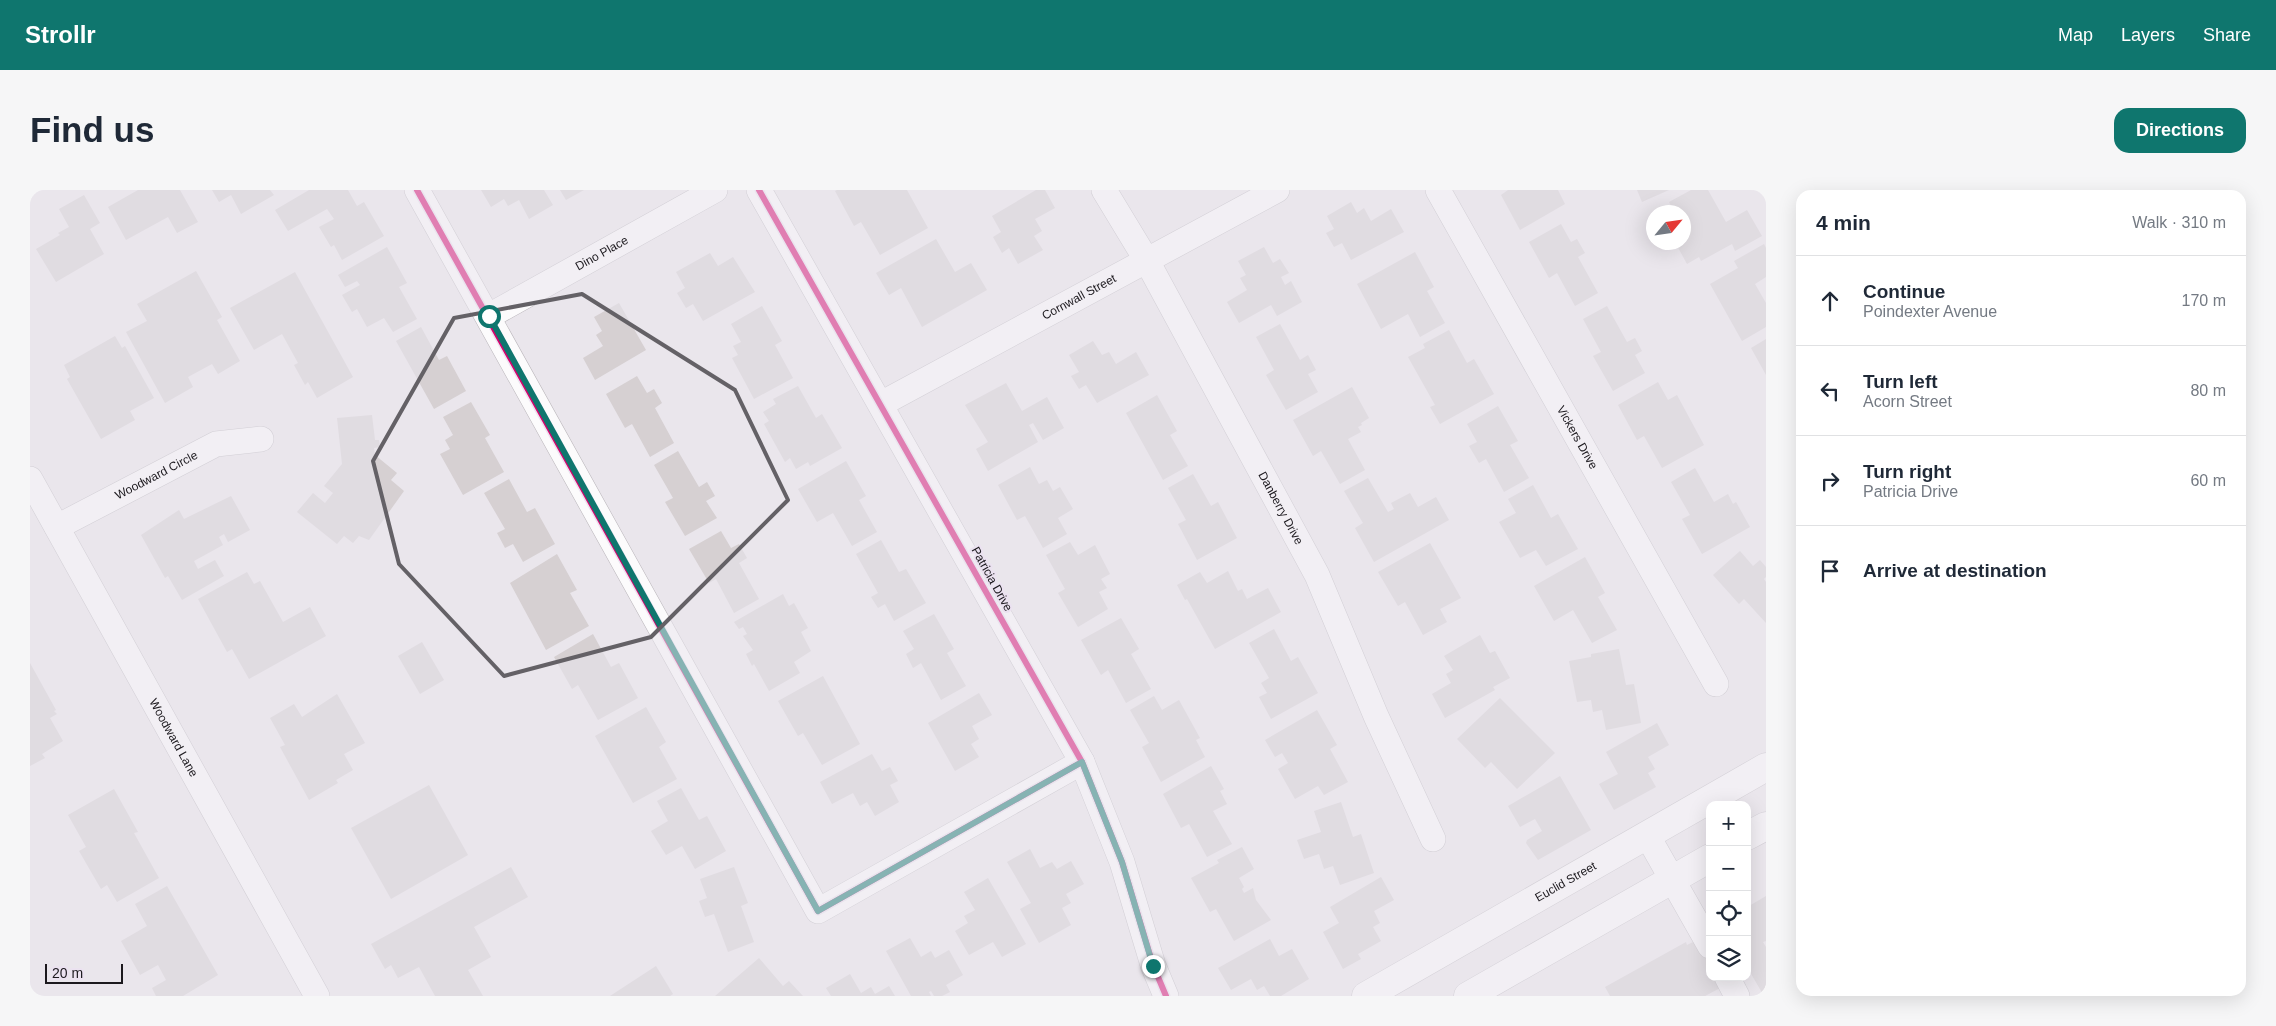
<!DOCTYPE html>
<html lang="en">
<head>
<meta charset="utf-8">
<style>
  :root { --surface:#fff; --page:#f6f6f7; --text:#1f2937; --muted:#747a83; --line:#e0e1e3; --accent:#0f766e }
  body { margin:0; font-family:Helvetica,sans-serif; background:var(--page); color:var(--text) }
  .controls { position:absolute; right:15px; bottom:15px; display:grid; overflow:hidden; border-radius:10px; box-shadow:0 5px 20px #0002 }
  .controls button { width:45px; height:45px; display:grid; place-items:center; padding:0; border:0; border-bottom:1px solid var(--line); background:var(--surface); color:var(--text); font:25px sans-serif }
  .compass { position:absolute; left:1616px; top:15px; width:45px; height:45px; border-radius:50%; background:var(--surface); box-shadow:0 5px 20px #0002; rotate:61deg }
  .scale { position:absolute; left:15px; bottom:12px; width:78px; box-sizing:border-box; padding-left:5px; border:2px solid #1c191e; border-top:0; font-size:14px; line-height:18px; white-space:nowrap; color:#1c191e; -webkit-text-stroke:4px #ebe2f0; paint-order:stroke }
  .stop { position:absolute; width:15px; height:15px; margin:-11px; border:4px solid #0f766e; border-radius:50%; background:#fff }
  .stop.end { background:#0f766e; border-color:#fff; box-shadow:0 1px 5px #0008 }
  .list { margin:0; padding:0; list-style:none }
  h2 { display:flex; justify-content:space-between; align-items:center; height:65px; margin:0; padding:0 20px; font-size:21px }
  h2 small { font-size:16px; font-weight:400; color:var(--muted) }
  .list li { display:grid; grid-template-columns:32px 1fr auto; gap:15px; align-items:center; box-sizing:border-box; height:90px; padding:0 20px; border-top:1px solid var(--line) }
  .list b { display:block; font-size:19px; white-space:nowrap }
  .list p { margin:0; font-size:16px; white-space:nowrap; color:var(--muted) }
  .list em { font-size:16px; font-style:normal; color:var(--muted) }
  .icon { flex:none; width:28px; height:28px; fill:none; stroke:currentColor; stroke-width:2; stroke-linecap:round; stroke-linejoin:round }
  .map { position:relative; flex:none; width:1736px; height:806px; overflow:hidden; border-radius:15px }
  header { display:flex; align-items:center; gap:30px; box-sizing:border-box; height:70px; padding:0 25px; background:var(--accent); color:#fff }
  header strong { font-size:24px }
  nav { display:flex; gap:28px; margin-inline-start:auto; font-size:18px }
  .intro { display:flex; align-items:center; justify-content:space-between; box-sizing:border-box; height:120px; padding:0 30px }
  h1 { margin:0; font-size:35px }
  .button { padding:12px 22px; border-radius:15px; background:var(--accent); color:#fff; font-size:18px; font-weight:700 }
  main { display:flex; gap:30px; padding:0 30px }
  aside { flex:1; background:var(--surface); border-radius:15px; box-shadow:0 5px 20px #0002 }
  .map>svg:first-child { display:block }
</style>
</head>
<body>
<header>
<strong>Strollr</strong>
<nav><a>Map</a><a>Layers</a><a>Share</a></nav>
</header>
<div class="intro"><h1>Find us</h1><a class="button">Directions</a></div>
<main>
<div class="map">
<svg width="1736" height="806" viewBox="0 0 1736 806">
  <rect width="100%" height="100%" fill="#eae6ec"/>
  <!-- building -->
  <g fill="#d6d0d2">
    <path d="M108,0H150L168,32L147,43L138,27L96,50L78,17Z"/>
    <path d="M182,0H240L244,5L211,24L201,5L189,12Z"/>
    <path d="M279,0H318L327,16L334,12L354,46L312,70L304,55L301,57L289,37L304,29L297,19L258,41L245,20Z"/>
    <path d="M451,0H514L523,15L499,29L489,10L478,16L474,9L461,17Z"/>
    <path d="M530,0H554L536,10Z"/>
    <path d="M807,0H877L898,38L850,65L831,32L824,36L805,1Z"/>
    <path d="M1006,0H1015L1025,18L1005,29L1012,41L1004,46L1013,60L988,74L979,58L972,63L963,47L971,42L962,26Z"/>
    <path d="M1478,0H1528L1535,14L1490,40L1471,5Z"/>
    <path d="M1607,0H1639L1612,12Z"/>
    <path d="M1661,0H1678L1696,32L1717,20L1732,46L1705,61L1702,54L1671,71L1669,67L1657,74L1645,52H1654V22H1634L1642,18L1639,12Z"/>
    <path d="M54,5L70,33L60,39L74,64L26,92L6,59L30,45L28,43L39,37L29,19Z"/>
    <path d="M1321,12L1327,23L1334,18L1341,31L1361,19L1374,42L1321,70L1312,53L1304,57L1296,43L1304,39L1297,26Z"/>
    <path d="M1531,34L1541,52L1547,49L1555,63L1548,67L1568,103L1545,116L1527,83L1519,88L1499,52Z"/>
    <path d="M906,49L925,82L941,73L957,100L892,137L871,98L859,105L846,83Z"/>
    <path d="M1734,54L1736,58V87L1725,94L1736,113V137L1712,151L1680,94L1708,78L1704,71Z"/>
    <path d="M357,57L377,93L369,97L387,129L363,142L354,128L337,137L327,119L322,122L312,105L330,95L327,91L315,97L308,85Z"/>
    <path d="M1234,57L1243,73L1250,69L1259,83L1251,87L1255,95L1261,91L1272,112L1247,126L1241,115L1209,133L1197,112L1217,100L1210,88L1216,85L1208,71Z"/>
    <path d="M1385,62L1404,97L1397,101L1415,133L1390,147L1378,124L1351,139L1327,94Z"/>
    <path d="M680,63L688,76L703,67L725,102L673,131L663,114L656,118L647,103L655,98L646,82Z"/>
    <path d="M166,81L192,127L187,130L210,171L188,184L182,174L158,187L163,197L135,213L96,142L117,131L107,114Z"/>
    <path d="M265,82L323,187L287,208L278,192L275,195L264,175L268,173L252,144L224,160L200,118Z"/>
    <path d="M589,113L616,160L565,190L553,168L573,156L566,145L572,141L564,127Z"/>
    <path d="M732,116L752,151L745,155L763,188L724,209L702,168L708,165L703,156L711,152L701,134Z"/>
    <path d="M1577,116L1597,152L1605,148L1612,161L1605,165L1615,183L1583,201L1563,166L1571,162L1553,129Z"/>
    <path d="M1250,134L1270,170L1278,165L1286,180L1278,184L1288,202L1256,220L1236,185L1244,180L1226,147Z"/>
    <path d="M391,137L409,170L417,166L436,201L404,219L366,151Z"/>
    <path d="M1419,140L1437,173L1444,169L1464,204L1410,234L1400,217L1405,215L1378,167L1395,158L1393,154Z"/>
    <path d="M85,146L92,158L95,156L124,208L100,221L105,230L71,249L37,189L40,187L34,175Z"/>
    <path d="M1736,149V185L1721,158Z"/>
    <path d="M1063,151L1072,165L1079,162L1086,174L1106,162L1119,185L1067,213L1056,195L1049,199L1041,186L1049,182L1039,165Z"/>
    <path d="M607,186L617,203L624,199L632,213L625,218L644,253L620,267L602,234L595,238L576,204Z"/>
    <path d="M1628,192L1638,210L1647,205L1674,255L1632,278L1614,246L1607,250L1588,215Z"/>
    <path d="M976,193L992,221L1017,207L1034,238L1013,250L1003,233L999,235L1008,252L958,281L946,259L958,252L935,215Z"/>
    <path d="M768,196L786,228L792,224L812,258L780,276L778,272L766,279L760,268L755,272L734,234L739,231L733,222L746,214L743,209Z"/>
    <path d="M1322,197L1339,228L1331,233L1332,235L1328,237L1331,242L1318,249L1335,280L1310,294L1291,261L1283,266L1263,230Z"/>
    <path d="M1127,205L1147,241L1140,245L1158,276L1133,290L1096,223Z"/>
    <path d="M441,212L460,245L455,248L474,282L433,305L410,264L420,259L415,250L423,245L413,227Z"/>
    <path d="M1468,216L1488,251L1480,255L1499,288L1474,302L1456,269L1449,273L1439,256L1447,252L1437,234Z"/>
    <path d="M342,225L345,250H349L350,257L344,258L345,265L367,283L361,290L374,301L339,350L329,346L323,353L314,346L307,354L267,322L283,303L295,313L303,303L294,296L312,274L307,228Z"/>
    <path d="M648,261L669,297L677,292L685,306L676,311L687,328L655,346L635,312L643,308L624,275Z"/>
    <path d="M816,271L836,306L829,310L847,342L822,356L803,323L787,332L768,299Z"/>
    <path d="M1000,277L1009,294L1017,290L1023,301L1030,297L1043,319L1028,328L1037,344L1013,358L995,326L987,330L968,295Z"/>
    <path d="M1665,278L1684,312L1698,304L1703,314L1706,312L1720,337L1672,364L1652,329L1660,325L1641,292Z"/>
    <path d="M1163,284L1181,316L1188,312L1207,348L1167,370L1148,334L1156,330L1138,298Z"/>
    <path d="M1338,288L1358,322L1364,319L1361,313L1380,303L1388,317L1406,307L1419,330L1344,372L1325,338L1333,333L1314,301Z"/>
    <path d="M479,289L497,322L505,318L525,354L493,372L483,354L475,358L467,343L475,339L454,303Z"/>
    <path d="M1503,295L1521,328L1528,324L1548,359L1516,376L1506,360L1490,368L1469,332L1486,323L1478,309Z"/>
    <path d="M201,306L220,340L198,352L194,344L189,347L193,355L164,371L168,379L185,370L194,386L152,410L138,386L135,388L111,345L149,320L154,329Z"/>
    <path d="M691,341L701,358L709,354L717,368L709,373L729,409L704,423L686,389L679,393L659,359Z"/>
    <path d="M851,350L869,382L876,379L896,413L864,431L855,414L848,418L841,407L848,403L826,364Z"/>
    <path d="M1040,352L1048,365L1065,355L1080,384L1071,389L1077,398L1069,402L1078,419L1048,437L1028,403L1035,399L1016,365Z"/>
    <path d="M1400,353L1431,408L1410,419L1417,432L1393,445L1375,412L1368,416L1348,382Z"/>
    <path d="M1710,361L1723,376L1730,370L1736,377V387L1734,389L1736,392V433L1714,409L1709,414L1683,385Z"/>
    <path d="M527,364L547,400L540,403L559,436L516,460L480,393Z"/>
    <path d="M1555,367L1575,403L1568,407L1587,440L1562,453L1543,420L1524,431L1504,396Z"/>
    <path d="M1198,381L1208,401L1212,399L1217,409L1238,398L1251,422L1185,459L1157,409L1155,410L1147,395L1170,382L1177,393Z"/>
    <path d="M217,382L224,394L230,391L253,432L280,417L296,446L219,489L202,459L197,462L168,409Z"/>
    <path d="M753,404L759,416L764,413L778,438L771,442L781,461L764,472L770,483L739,501L724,474L722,476L716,464L723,460L713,446L717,444L713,437L709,439L704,432Z"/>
    <path d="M904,424L924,459L917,463L936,496L911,510L891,473L883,478L876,464L884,459L873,441Z"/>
    <path d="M1091,428L1109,459L1101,464L1121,499L1096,513L1078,480L1071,485L1051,450Z"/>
    <path d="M1244,439L1261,471L1268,467L1288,503L1241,529L1229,507L1237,503L1231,493L1239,488L1219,453Z"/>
    <path d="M563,444L581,477L589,473L608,508L568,530L548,495L542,499L524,467Z"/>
    <path d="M1450,445L1460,463L1465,461L1480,488L1463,497L1465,500L1415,528L1402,504L1421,493L1416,484L1423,480L1414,466Z"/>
    <path d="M392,452L414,490L390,504L368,466Z"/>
    <path d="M1589,459L1596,495L1604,494L1611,533L1576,540L1572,520L1563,522L1561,510L1547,512L1539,471L1561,467V464Z"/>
    <path d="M0,473L26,520L24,521L27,524L20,528L33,551L12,564L15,568L0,576Z"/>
    <path d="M793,486L830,554L792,575L773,543L768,546L748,511Z"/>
    <path d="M949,503L962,525L942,536L949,549L941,554L949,567L925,581L898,533Z"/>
    <path d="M307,504L335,553L314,564L323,580L306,590L308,593L279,610L250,557L255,555L240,528L264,514L272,527Z"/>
    <path d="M1124,506L1132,520L1149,510L1170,548L1166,550L1175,567L1131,592L1112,557L1119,553L1100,520Z"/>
    <path d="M1470,508L1525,563L1487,599L1461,572L1455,578L1427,549Z"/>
    <path d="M616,517L636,552L629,557L647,589L603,613L565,546Z"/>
    <path d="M1287,520L1307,555L1300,559L1318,592L1294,605L1288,596L1265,609L1248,579L1258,573L1252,563L1245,567L1235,550Z"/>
    <path d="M1627,533L1639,555L1618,567L1625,579L1618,583L1626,597L1584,620L1569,594L1588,584L1576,562Z"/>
    <path d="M842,564L852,581L860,577L868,591L860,595L869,612L845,626L837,612L830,616L823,603L802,614L790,592Z"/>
    <path d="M1181,576L1194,599L1190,601L1197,614L1183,621L1202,654L1177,667L1159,634L1151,638L1133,604Z"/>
    <path d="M1530,586L1561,640L1508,670L1496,653L1497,650L1512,641L1505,629L1490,637L1478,616Z"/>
    <path d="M399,595L438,665L361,709L321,638Z"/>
    <path d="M651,598L669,630L677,626L696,661L665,679L652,656L636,665L621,641L638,631L627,611Z"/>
    <path d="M84,599L108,642L104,643L129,688L87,712L77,695L71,699L49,661L56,657L38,625Z"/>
    <path d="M1311,612L1323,647L1331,644L1344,683L1310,695L1303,676L1294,679L1289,664L1274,669L1267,650L1291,642L1284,621Z"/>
    <path d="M1212,657L1224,679L1209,688L1214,697L1212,699L1214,703L1223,698L1226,710L1241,730L1204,751L1186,719L1180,722L1161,688L1189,673L1187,670Z"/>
    <path d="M1000,659L1010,678L1022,672L1027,679L1041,671L1054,694L1036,704L1041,713L1032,718L1041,735L1009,753L990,719L1001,713L977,672Z"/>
    <path d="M481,677L498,707L444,737L461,767L438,780L453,806H405L389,777L368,788L361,775L355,779L341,754Z"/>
    <path d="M704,677L718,713L711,716L724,752L698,762L684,724L675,727L669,711L677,708L670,689Z"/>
    <path d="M1351,687L1364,710L1344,721L1350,733L1343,737L1351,751L1328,764L1331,769L1313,779L1293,742L1309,733L1300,717Z"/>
    <path d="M958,688L996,754L972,767L963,752L939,765L925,741L938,733L934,726L945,720L934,702Z"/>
    <path d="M137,696L188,785L153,806H126L122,798L136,790L128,775L110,785L91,751L117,736L105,714Z"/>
    <path d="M1736,706V751L1733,752L1736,757V806H1734L1717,777V721L1721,719L1719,716Z"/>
    <path d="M880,748L891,767L901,761L905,768L919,760L933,785L916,795L920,802L912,806H904L901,801L899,802L901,806H881L856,761Z"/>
    <path d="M1240,749L1249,766L1262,759L1279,789L1251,806H1240L1234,796L1227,800L1221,789L1201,800L1188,778Z"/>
    <path d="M1665,751L1679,768L1676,770L1680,776V787H1689L1694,796L1675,806H1580L1575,797L1656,752L1657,755Z"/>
    <path d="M729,768L753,796L759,791L773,806H685Z"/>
    <path d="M626,776L643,804L640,806H580Z"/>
    <path d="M820,784L831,803L841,797L845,804L859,796L865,806H801L796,798Z"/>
  </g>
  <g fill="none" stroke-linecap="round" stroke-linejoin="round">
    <defs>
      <g id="street">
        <path d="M387,0L788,721L1052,572"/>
        <path d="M729,0L1052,572L1092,672L1123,775L1136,806"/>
        <path id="s1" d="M1074,0L1117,71L1287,385L1346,526L1403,649"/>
        <path id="s2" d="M1408,0L1686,494"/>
        <path id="s3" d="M459,126L685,0"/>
        <path id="s4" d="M851,214L1247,0"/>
        <path id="s5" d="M0,289L287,806"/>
        <path id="s6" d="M27,337L186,254L231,249"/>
        <path d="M1617,645L1680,756"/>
        <path d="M1697,787L1707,806"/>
      </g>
      <g id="primary">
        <path d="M1717,646L1736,636"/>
        <path id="s7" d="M1336,806L1736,577"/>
        <path d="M1438,806L1680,668"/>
      </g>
    </defs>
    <!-- street casing -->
    <use href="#street" stroke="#b8b4b9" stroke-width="26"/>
    <!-- primary casing -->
    <use href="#primary" stroke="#b8b4b9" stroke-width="29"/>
    <!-- street -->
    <use href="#street" stroke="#fcfbfc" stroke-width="25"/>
    <!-- primary -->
    <use href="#primary" stroke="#fcfbfc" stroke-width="28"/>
    <defs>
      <g id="cycleway">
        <path d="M387,0L788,721L1052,572"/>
        <path d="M729,0L1052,572L1092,672L1123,775L1136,806"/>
      </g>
    </defs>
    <!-- cycleway casing -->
    <use href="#cycleway" stroke="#ebe2f0" stroke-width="9"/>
    <!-- cycleway -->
    <use href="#cycleway" stroke="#d6006c" stroke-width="6"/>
  </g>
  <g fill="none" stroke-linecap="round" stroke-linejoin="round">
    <!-- route -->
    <path stroke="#0f766e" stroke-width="6" d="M459,126L788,721L1052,572L1092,672L1123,776"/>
  </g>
  <!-- marked area -->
  <path d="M0 0H1736V806H0ZM552,104L705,200L758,310L621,447L474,486L369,374L343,271L424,128Z" fill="#eae6ec" fill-opacity=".55" fill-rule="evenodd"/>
  <path fill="none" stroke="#646166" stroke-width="4" stroke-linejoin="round" d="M552,104L705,200L758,310L621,447L474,486L369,374L343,271L424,128Z"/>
  <g text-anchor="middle" stroke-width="4.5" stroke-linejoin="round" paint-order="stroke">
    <!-- street labels -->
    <g font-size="12" fill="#1c191e" stroke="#ebe2f0">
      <text dy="4" stroke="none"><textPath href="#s3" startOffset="129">Dino Place</textPath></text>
      <text dy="4" stroke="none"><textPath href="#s4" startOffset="225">Cornwall Street</textPath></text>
      <text dy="4" stroke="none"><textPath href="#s2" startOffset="284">Vickers Drive</textPath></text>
      <text dy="4" stroke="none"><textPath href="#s6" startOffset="112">Woodward Circle</textPath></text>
      <text dy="4" stroke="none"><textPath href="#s1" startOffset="364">Danberry Drive</textPath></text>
      <text transform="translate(962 389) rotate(61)" y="4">Patricia Drive</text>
      <text dy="4" stroke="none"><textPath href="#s5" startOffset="296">Woodward Lane</textPath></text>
      <text dy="4" stroke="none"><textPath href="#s7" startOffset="230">Euclid Street</textPath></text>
    </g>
  </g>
</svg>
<div class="controls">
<button>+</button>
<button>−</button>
<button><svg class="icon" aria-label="locate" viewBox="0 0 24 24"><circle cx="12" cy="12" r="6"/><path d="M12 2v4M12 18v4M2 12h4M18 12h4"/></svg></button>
<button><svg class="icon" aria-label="layers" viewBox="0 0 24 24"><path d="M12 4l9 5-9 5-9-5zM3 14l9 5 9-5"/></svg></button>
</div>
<svg class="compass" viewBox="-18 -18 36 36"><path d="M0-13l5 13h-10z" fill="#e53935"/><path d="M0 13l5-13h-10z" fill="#747a83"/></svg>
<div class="scale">20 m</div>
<div class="stop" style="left:459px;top:126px"></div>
<div class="stop end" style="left:1123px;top:776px"></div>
</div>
<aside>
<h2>4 min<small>Walk · 310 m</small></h2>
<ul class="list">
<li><svg class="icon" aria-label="ahead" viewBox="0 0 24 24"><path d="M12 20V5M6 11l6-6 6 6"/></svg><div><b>Continue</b><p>Poindexter Avenue</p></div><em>170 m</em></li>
<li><svg class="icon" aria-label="left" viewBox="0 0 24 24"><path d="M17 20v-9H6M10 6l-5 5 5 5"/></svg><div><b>Turn left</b><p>Acorn Street</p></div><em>80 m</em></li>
<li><svg class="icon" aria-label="right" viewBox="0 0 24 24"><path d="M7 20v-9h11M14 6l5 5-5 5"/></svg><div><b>Turn right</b><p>Patricia Drive</p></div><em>60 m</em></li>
<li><svg class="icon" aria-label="arrive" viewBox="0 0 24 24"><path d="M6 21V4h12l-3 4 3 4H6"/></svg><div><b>Arrive at destination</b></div></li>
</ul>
</aside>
</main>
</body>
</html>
